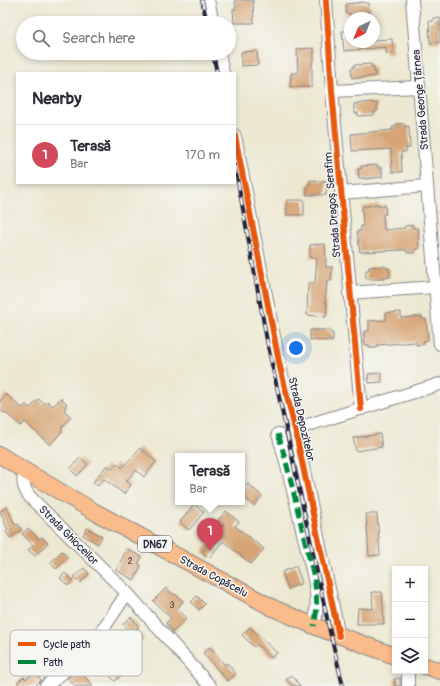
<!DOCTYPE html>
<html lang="en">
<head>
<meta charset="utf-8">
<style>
  :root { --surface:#fff; --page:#f2f2f3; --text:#2b2b33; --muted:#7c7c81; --line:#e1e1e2; --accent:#d1495b }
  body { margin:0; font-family:Pangolin,sans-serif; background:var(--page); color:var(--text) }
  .controls { position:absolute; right:12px; bottom:12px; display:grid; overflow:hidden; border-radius:0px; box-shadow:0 2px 6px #0003 }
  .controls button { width:36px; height:36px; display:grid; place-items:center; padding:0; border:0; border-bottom:1px solid var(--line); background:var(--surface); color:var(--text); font:20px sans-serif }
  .compass { position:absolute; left:344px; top:12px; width:36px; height:36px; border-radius:50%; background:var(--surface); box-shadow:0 2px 6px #0003; rotate:223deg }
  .you { position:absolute; left:296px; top:348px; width:14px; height:14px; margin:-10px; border:3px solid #fff; border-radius:50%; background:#1a73e8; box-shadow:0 0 0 6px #1a73e833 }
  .badge { display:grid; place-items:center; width:26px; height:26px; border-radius:50%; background:var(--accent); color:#fff; font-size:13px; font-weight:700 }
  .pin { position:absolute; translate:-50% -33px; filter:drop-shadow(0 1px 2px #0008) }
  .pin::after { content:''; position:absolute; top:21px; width:14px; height:12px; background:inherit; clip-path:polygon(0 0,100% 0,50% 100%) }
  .popup { position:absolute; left:175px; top:453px; width:70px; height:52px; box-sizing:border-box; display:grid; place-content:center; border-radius:0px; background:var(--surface); filter:drop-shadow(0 1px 3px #0005); font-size:13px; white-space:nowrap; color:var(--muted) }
  .popup b { font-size:15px; color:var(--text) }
  .popup::after { content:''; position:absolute; left:50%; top:100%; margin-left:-8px; border:8px solid transparent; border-top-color:var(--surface) }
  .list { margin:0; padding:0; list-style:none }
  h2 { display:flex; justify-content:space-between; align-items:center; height:52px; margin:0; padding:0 16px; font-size:17px }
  h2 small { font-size:13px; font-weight:400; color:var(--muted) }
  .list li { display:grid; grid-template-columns:26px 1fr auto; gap:12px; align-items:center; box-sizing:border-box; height:60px; padding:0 16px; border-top:1px solid var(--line) }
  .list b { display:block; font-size:15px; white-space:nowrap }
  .list p { margin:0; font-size:13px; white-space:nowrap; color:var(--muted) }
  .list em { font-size:13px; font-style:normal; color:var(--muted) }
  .icon { flex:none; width:22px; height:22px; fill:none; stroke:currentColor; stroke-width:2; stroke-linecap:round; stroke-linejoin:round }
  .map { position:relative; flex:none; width:440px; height:686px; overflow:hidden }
  .search { position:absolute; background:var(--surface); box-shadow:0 2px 6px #0003; left:16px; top:16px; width:220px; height:44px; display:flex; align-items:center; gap:10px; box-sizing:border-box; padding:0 14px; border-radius:22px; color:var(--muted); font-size:15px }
  .panel { position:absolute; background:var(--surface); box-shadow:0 2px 6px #0003; left:16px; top:72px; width:220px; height:112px; border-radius:0px }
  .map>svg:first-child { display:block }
</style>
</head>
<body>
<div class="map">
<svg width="440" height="686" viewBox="0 0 440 686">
  <rect width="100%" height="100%" fill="#f6f6f2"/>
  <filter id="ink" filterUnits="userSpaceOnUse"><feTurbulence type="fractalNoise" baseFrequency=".025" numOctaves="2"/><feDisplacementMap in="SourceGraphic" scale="8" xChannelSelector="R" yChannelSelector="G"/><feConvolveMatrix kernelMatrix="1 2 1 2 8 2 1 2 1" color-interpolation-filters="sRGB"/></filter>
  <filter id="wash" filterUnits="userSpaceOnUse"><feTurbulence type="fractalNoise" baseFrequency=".012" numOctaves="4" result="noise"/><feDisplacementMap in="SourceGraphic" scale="16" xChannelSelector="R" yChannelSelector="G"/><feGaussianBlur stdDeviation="0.9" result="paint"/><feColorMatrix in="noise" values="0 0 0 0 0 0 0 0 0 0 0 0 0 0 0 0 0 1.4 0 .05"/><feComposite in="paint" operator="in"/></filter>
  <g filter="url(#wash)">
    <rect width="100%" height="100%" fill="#ece8d1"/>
    <g id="blocks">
      <!-- building -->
      <g fill="#d6a476">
        <path d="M235,0H253L254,23H234L233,9H236Z"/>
        <path d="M364,2V3H369L370,12H367V15L350,16V13L346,14V4Z"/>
        <path d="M433,18H440V42L430,43L429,21H433Z"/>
        <path d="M342,31H350V43L374,42V40L392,39L393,53H386V47L344,51Z"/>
        <path d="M314,48V61L312,62V87H290L291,73H298L297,49Z"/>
        <path d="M257,51L258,65L241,66V52Z"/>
        <path d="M371,64V67H374L375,76L357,78V77L352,78L351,68H354V65Z"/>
        <path d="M371,102V103H377V112H374V115L358,116V113H354V104Z"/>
        <path d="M396,124H404V127L409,126L410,148H406V152H401L402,172H392L391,149L352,151L351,134L393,130L392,127H396Z"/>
        <path d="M378,165V168H382V177L365,179V178H359L358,169H361V166Z"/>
        <path d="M310,180L327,181L326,195H307V185H310Z"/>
        <rect x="287" y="200" width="17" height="15"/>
        <path d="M379,204V206L385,205L386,214H383L384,230L405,228V226L413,225V228H418L419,249H415V253H407V250H402L360,252L357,231H361V226H363L362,207Z"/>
        <path d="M325,244L326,267H332L331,281H327L325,303H327L326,317L307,315L308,283H315L317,258H310V245Z"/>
        <path d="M385,266L386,268H389L390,277L384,278V279H366V270H369V267Z"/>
        <path d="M401,312V318L422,316V319H426L428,340L423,341L424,344L416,345V342L377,345V348H369V345H365L364,331H369V321L386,320V313Z"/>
        <path d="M310,330H330V333H333V341L310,340Z"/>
        <path d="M382,373V382L369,383L368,374Z"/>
        <path d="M6,394L22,408L26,405L30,408L39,399L44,404L47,401L53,406L61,398L67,404L65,406L66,407L64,410L71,417L61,428L63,430L50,445L25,422L21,426L5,412L4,413L0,410V401Z"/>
        <path d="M380,434L382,447L356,451L353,438Z"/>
        <path d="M140,448L156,462L144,477L136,470L126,481L131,485L124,494L104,479L98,486L93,482L107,465L112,469L117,463L122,468Z"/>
        <path d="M80,458L88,464L77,476L70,469Z"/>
        <path d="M248,484L262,496L254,506L242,495V490Z"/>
        <path d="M194,504L204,512L189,530L180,522Z"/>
        <path d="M7,507L15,525L18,524L22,530L10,538L6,531L8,530L0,511Z"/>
        <path d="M226,511L239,522L235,526L264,549L251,564L223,541L209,558L202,552L224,524L218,520Z"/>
        <path d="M366,514H377L380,555L369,556Z"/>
        <path d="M28,528L39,539L42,537L48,543L35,556L28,550L33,545L22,534Z"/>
        <path d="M87,528L102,536L98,544L83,535Z"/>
        <path d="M127,549L142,557L138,564L141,566L134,580L116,570Z"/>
        <path d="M62,551L68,557L56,569L50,563Z"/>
        <path d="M296,566L302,583L288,589L282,572Z"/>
        <path d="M84,568L89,574L80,583L74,577Z"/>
        <path d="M65,573L73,581L68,586L60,578Z"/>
        <path d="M166,588L174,595L175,594L183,601L177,609L187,618L173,632L166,623L171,618L153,601Z"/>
        <path d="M372,592H382L384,624H357L358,608L373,609Z"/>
        <path d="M197,596L205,604L199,610L191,602Z"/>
        <path d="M131,617L139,627L136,629L144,638L139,643L123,624Z"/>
        <path d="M250,627L277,653L271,658L257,644L254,647L242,635Z"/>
        <path d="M48,643L51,647L56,643L63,651L53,660L42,648Z"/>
        <path d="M210,647L225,665L227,663L236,674L228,681L203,653Z"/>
        <path d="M122,654L131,664L128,666L130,668L115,681L107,673L115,667L112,663Z"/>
        <path d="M78,669L93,686H75L68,678Z"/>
        <path d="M35,672L41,680L35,686H16L19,684L17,682L24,677L26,679Z"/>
        <path d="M292,675L300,686H292L286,679Z"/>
        <path d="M400,678V686H395L394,679Z"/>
      </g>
    </g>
  </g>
  <g filter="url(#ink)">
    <use href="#blocks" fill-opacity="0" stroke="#878586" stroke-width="1"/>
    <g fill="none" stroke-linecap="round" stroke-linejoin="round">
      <defs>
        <g id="minor">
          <path d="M208,0L213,23"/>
          <path d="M326,0L332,91L361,409"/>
          <path d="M412,0L440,344"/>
          <path d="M219,53L223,73"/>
          <path d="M332,91L419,87"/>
          <path d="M235,136L280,367L295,429L339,636"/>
          <path d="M341,193L427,186"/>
          <path d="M349,293L435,287"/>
          <path d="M295,429L440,384"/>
          <path d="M278,434C288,466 295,499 303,533C310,564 322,595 314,626"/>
          <path d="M25,471C22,482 23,488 30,497L127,593L210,686"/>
          <path d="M408,671V686"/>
          <path d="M46,686L61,674L99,635L127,593"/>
        </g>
        <g id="major">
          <path d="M0,455L25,471L95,512L273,608L314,626L395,656"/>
          <path d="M425,666L440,671"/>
        </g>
      </defs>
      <!-- minor casing -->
      <use href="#minor" stroke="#878586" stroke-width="14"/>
      <!-- major casing -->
      <use href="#major" stroke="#878586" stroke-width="18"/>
      <!-- minor -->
      <use href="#minor" stroke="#fff" stroke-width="12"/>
      <!-- major -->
      <use href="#major" stroke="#fabc8b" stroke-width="16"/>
      <defs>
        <g id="rail">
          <path d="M202,0L207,23"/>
          <path d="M213,53L217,73"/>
          <path d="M235,166L268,346L330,632L343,686"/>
        </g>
      </defs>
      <!-- rail casing -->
      <use href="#rail" stroke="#22223b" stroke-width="4"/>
      <!-- rail -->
      <use href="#rail" stroke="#f6f6f2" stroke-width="2.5" stroke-dasharray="8" stroke-linecap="butt"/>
      <!-- quiet -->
      <path stroke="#00873e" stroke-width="5" stroke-dasharray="10 5" stroke-linecap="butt" d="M278,434C288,466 295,499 303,533C310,564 322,595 314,626"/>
      <defs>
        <g id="cycleway">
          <path d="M326,0L332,91L361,409"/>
          <path d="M235,136L280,367L295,429L339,636"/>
        </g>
      </defs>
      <!-- cycleway casing -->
      <use href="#cycleway" stroke="#f6f6f2" stroke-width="8"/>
      <!-- cycleway -->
      <use href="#cycleway" stroke="#e8590c" stroke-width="6"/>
    </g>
  </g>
  <g text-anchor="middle" stroke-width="3" stroke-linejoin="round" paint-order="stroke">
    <!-- number labels -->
    <g font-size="9" fill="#4f424a">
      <text x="130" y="564">2</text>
      <text x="172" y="608">3</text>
    </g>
    <!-- shield labels -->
    <rect fill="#f6f6f2" stroke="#626272" stroke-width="1" x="138" y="536" width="34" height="16" rx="3"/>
    <g font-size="10" font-weight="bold" fill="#22223b">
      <text x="155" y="548">DN67</text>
    </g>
    <!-- street labels -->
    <g font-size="11" fill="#22223b" stroke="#f6f6f2">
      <text transform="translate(420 100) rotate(-95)" y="4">Strada George Țârnea</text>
      <text transform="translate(332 205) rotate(-95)" y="4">Strada Dragoș Serafim</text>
      <text transform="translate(302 419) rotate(77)" y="4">Strada Depozitelor</text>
      <text transform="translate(69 535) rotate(45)" y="4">Strada Ghioceilor</text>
      <text transform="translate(214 576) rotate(28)" y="4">Strada Copăcelu</text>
    </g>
  </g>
  <!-- legend -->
  <rect x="10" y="630" width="132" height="46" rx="6" fill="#f6f6f2" stroke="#b6b6bb" stroke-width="1"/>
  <rect x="18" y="642" width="18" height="4" fill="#e8590c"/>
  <rect x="18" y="660" width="18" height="4" fill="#00873e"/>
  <g font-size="11" fill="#22223b">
    <text x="43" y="648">Cycle path</text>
    <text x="43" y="666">Path</text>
  </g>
</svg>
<div class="controls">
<button>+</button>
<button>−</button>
<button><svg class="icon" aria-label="layers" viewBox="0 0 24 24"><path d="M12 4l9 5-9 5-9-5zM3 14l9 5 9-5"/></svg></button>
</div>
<svg class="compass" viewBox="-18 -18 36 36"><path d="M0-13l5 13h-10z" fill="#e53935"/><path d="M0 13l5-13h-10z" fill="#7c7c81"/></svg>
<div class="you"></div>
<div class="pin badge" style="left:210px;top:551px">1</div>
<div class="popup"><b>Terasă</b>Bar</div>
<div class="search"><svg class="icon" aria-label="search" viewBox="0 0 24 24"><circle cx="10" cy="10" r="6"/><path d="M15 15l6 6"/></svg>Search here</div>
<section class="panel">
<h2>Nearby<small></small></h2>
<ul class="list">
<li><span class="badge">1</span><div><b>Terasă</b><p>Bar</p></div><em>170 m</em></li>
</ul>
</section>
</div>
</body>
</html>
